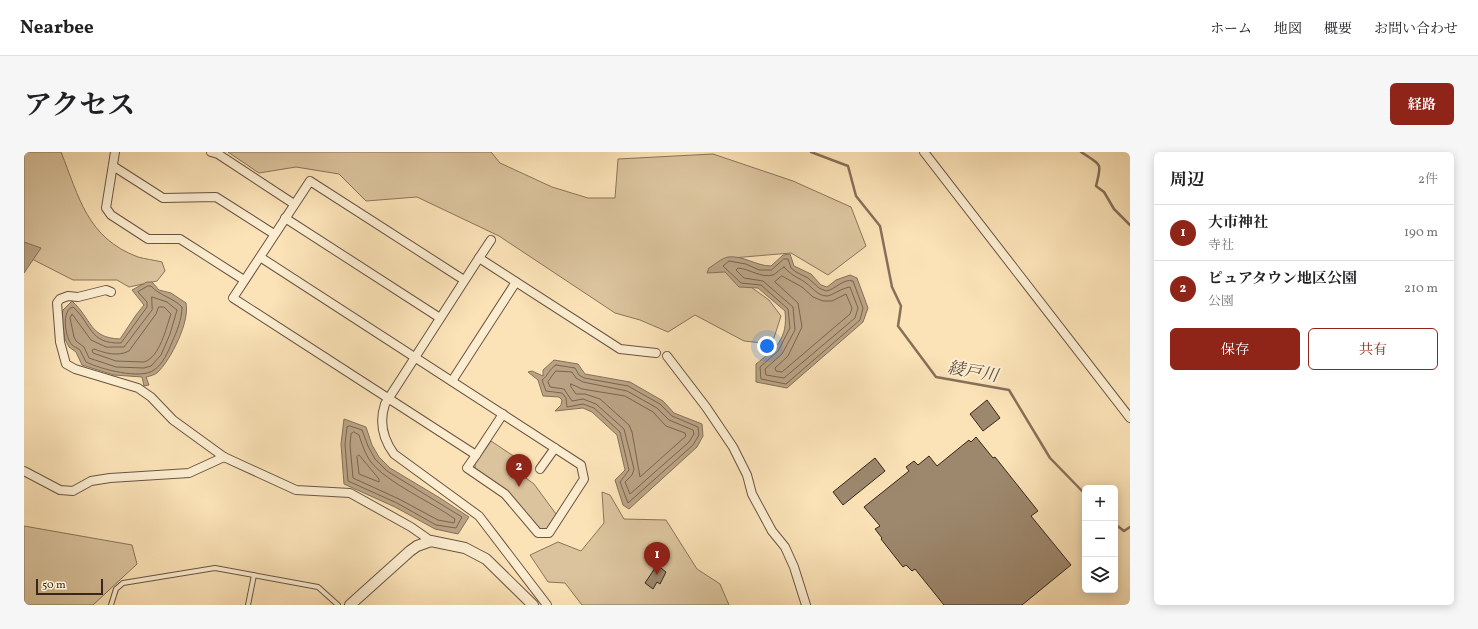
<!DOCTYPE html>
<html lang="ja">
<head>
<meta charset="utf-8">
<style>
  :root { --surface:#fff; --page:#f6f6f6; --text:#202124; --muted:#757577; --line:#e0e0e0; --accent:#8f2418 }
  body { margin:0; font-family:Vollkorn,"Noto Serif JP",serif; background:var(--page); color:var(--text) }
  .controls { position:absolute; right:12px; bottom:12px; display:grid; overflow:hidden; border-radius:6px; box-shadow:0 2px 10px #0003 }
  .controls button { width:36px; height:36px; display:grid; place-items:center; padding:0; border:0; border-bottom:1px solid var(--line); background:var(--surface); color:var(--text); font:20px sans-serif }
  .scale { position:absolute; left:12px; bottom:10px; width:67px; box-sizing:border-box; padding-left:4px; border:2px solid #38251d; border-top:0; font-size:11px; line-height:14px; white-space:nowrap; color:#38251d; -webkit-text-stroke:3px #fcedd0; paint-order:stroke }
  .you { position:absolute; left:743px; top:194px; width:14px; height:14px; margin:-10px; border:3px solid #fff; border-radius:50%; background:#1a73e8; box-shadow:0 0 0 6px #1a73e833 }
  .badge { display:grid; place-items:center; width:26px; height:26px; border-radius:50%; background:var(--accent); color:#fff; font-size:13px; font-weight:700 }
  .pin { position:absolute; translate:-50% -33px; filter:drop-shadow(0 1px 2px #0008) }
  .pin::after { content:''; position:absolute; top:21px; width:14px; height:12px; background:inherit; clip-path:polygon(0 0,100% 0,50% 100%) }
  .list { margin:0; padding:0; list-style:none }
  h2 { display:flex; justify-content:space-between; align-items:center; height:52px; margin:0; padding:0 16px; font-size:17px }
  h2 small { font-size:13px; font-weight:400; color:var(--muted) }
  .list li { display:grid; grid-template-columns:26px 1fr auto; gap:12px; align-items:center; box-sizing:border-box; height:56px; padding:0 16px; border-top:1px solid var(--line) }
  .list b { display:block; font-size:15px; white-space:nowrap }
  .list p { margin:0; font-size:13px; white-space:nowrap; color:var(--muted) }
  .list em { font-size:13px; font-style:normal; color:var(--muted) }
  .actions { display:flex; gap:8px; padding:12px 16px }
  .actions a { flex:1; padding:9px 0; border:1px solid var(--accent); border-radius:6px; text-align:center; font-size:14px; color:var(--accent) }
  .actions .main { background:var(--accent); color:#fff }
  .icon { flex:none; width:22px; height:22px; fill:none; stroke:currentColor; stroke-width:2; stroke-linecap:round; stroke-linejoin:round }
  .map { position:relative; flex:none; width:1106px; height:453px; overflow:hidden; border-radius:6px }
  header { display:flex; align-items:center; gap:24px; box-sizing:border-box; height:56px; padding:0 20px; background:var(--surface); border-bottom:1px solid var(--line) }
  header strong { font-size:19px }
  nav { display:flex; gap:22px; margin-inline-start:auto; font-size:14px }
  .intro { display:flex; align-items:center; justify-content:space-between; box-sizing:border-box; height:96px; padding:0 24px }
  h1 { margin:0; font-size:28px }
  .button { padding:10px 18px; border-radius:6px; background:var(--accent); color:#fff; font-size:14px; font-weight:700 }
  main { display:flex; gap:24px; padding:0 24px }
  aside { flex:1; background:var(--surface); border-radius:6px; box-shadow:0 2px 10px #0003 }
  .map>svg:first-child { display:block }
</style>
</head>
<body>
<header>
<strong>Nearbee</strong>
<nav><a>ホーム</a><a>地図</a><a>概要</a><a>お問い合わせ</a></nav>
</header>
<div class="intro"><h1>アクセス</h1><a class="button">経路</a></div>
<main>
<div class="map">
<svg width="1106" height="453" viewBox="0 0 1106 453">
  <rect width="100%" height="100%" fill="#fbe3b7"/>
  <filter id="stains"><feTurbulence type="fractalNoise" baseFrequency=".005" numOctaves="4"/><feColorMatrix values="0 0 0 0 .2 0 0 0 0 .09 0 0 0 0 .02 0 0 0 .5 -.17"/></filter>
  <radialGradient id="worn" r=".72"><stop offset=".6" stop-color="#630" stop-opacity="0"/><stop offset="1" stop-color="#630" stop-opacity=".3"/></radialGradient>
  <!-- green -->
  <g fill="#dac39d" stroke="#89745d">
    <path d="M0,0H37C55,45 63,86 114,105C121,107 130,108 138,110L141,119L133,129L105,135L93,128H49L4,105L0,101Z"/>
    <path d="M204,0H467L476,11L528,35L564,46H591L594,7L689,2L769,29L827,55L842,94L804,123L767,101L708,106L706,120L745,148L757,164L748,192L720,189L671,163L644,180L616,168L591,161L475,84L393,45L342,49L315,22L272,15L235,21Z"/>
    <path d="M467,289L497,309L491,318L510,332L532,362L523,377H516L482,338L451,316V312Z"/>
    <path d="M578,340L586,343L600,367L642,368L673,417L696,432L705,453H558L541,431L524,430L506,403L534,390L557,399L580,371Z"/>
    <path d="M0,374L108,393L113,412L69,453H0Z"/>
  </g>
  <!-- water -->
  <g fill="#b9a283" stroke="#85705a">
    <path d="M0,90L17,96L0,121Z"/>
    <path d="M766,102L770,114L787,122L797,133L803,135L812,128L826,123L833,126L844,156L839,170L763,236L732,230V212C752,196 764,187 761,159L734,136L715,135L701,120L683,121L685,116C690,113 698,106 704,105C719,103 732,114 747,114L759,103Z"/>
    <path d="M123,130H128L135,138L147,141L162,151C166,170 147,207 134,220C131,223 126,224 122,225L125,233L120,234L118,225L90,223L58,213L52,200L45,195L41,187L37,166L39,158L48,149C68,167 65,186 96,187L112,163L120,153L108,138Z"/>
    <path d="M530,208L554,212L561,222L606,230L639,249L650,261L678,272L679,284L673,295L605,357L599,353L591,328L601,318L593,283L568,260L559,256L531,259L537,253L538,248L535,245L519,244L514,228L504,220L508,219L519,224V218Z"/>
    <path d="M320,267L342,275L348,293L355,305L366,316L416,346L445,365L434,382L411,377L371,355L320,332L317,292Z"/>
  </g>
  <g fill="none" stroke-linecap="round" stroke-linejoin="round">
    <!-- shore -->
    <g stroke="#786450" stroke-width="1">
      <path d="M760,107H764L767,116L772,120L784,126L795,136L802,139C811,138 819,126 829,129L839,156L836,168L762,232L737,227L736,215L754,199L766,176L764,157L737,133L717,131L699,114L705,109L722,112L735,118H747Z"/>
      <path d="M760,115C770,126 773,124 782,131C789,136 794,144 803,144C807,144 818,136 826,135L834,156L831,166L760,226L742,223L741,217L758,202L771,178L769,155L739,129L720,126L712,118L714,116C726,117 736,126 749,123C753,121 756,117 760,115Z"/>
      <path d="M758,124L778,135L789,145L799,149H808L822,142L828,156L826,162L758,220L752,219L751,216L764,204L778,175L774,151L751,130Z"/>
      <path d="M124,134H127C136,144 148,145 158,155C158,167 153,179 148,190C144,200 139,212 130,218C117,228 76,217 62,210C60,206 58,202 56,198C54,196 50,195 48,193C41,185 37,158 49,155C68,172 65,192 97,191L123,155V150L114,140Z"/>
      <path d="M128,145L143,150L153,158L146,182L137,203L127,214L120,216L92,215L65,206L60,195L52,189L50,185L46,166L48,162L67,188L82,195H100L128,158Z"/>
      <path d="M135,155H140L147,162C142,176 136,205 120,210L92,209L69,201L68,198L70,197C81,201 93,205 105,199L132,162Z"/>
      <path d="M532,213L551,216L555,223L560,226L604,234L636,252L648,264L674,275L675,283L669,293L604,351L596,330L605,318L596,280L570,256L559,252L543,255L542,246L538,241L522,239L518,228C524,224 525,217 532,213Z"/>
      <path d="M532,219L548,220L552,226L559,230L603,239L633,256L645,268L669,278L670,282L665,290L606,342L601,330L608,323L610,317L600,277L572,252L559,247L548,249L540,237L526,235L524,230Z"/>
      <path d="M547,232L558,237L601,244L629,260L642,274L661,281L662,284L616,325L608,280L605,273L576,247L561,242H552L547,235Z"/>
      <path d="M326,274L338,278L344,294L351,307L363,319L438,365L432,376L412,373L373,351L324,329L321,292L323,275Z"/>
      <path d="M330,280L335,283C338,292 341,302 347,310C362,330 409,351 431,367L430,371L414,368L375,347L329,326L326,293L327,282Z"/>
      <path d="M335,303L355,327V330L335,322L333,305Z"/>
    </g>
    <!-- stream -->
    <g stroke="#85705a" stroke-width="2.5">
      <path d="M787,0L824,14L832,44L856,74L868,135L877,154L874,174L912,225L985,238L1026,306L1061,342"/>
      <path d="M1057,0C1078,14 1078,10 1072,34L1080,40L1090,57L1106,73"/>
      <path d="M1091,372L1100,379L1106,375"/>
    </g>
  </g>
  <!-- building -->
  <g fill="#9d886d" stroke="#38251d">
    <path d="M963,248L976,266L959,279L946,262Z"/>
    <path d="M952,285L969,306L971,305L1014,359L1007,364L1047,413L998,453H920L891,417L888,419L882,413L879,415L857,387L858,386L851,377L856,374L840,355L885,319L882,315L890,309L894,313L905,304L913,314L945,288L947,290Z"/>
    <path d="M851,306L861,319L819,353L809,340Z"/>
    <path d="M633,413L642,420L636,432L633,430L629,437L621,431Z"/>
  </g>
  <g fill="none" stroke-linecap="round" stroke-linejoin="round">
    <defs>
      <g id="service">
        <path d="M87,453L92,437L99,431L191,416L294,435L314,453"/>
        <path d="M224,453L230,423"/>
      </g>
      <g id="minor">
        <path d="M91,0L82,56L87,63L124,87H156L220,128"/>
        <path d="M187,0L194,2L270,52"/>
        <path d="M900,0L1106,266"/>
        <path d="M89,14L139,46L192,45L250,82"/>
        <path d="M261,66L416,166"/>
        <path d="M236,105L557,313L560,327L525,381H514L481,342L443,316L452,303L209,146L286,29L440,128"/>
        <path d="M455,106L467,88"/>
        <path d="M87,140L82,138L54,145L44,144L36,147L33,151L36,190L42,212L51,217L114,236L127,245L149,268L200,305L272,338L326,341L387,375L407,389"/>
        <path d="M643,204L682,255L709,295L723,323L728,342L748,379L761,395L770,415L782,453"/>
        <path d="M428,229L492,130"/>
        <path d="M452,303L479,262"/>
        <path d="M516,317L531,296"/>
        <path d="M0,319L36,338L49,339L67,329L86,326L165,321L200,305"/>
        <path d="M523,453L455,364L370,302C359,287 355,270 361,252L455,106L596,197L632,201"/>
      </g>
      <path id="tertiary" d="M326,453L386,399L393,394L407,389L441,396L462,407L509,453"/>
    </defs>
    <!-- service casing -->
    <use href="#service" stroke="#695444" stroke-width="6"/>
    <!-- minor casing -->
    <use href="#minor" stroke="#695444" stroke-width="10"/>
    <!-- tertiary casing -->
    <use href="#tertiary" stroke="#695444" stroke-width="12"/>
    <!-- service -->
    <use href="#service" stroke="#fcedd0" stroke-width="4"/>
    <!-- minor -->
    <use href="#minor" stroke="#fcedd0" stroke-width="8"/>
    <!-- tertiary -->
    <use href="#tertiary" stroke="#fcedd0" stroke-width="10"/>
  </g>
  <g text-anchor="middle" stroke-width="4" stroke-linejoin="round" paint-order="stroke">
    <!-- water labels -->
    <g font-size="17" font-style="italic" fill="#5f4a3c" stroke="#fcedd0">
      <text transform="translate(949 219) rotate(10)" y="6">綾戸川</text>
    </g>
  </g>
  <rect width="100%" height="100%" filter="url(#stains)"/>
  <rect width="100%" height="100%" fill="url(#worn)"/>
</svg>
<div class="controls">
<button>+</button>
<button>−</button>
<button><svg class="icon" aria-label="layers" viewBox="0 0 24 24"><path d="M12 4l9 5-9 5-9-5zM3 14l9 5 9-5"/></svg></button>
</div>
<div class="scale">50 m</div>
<div class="you"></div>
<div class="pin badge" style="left:633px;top:423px">1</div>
<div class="pin badge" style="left:495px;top:335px">2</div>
</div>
<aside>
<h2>周辺<small>2件</small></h2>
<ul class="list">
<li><span class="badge">1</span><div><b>大市神社</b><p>寺社</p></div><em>190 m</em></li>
<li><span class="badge">2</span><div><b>ピュアタウン地区公園</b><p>公園</p></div><em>210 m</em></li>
</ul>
<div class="actions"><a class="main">保存</a><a>共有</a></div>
</aside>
</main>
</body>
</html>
